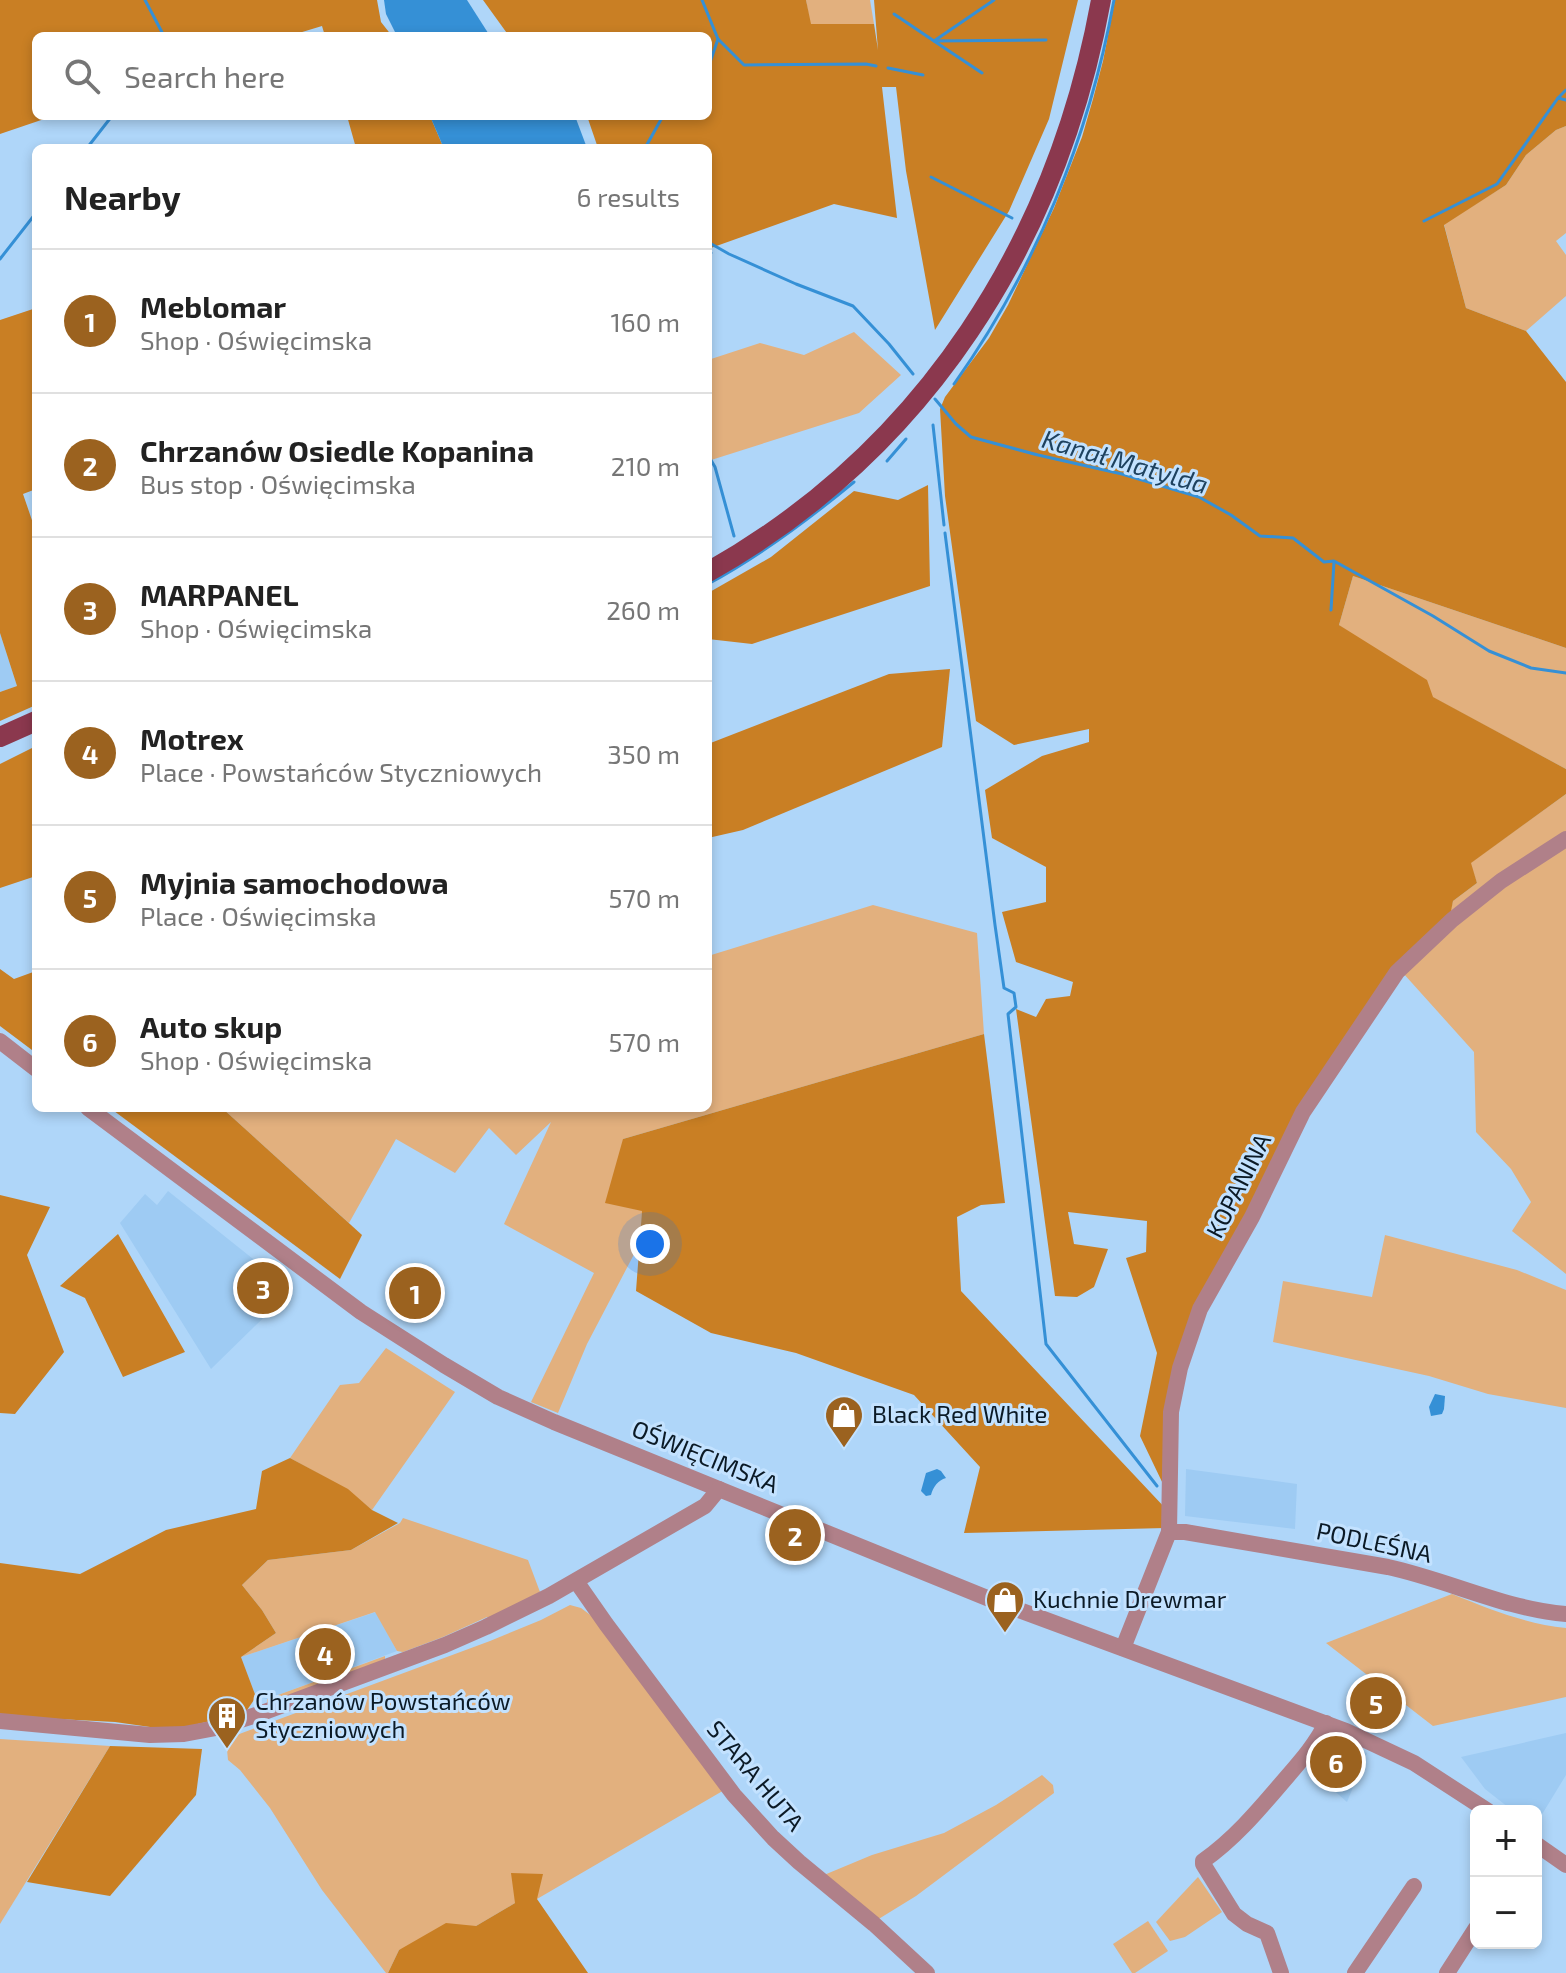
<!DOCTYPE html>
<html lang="en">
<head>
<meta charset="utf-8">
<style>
  :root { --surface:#fff; --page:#f6f6f6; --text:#222; --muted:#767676; --line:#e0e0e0; --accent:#9b621f }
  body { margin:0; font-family:"Exo 2",sans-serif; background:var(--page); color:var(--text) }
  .controls { position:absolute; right:24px; bottom:24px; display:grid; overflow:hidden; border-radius:12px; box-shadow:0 4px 12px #0003 }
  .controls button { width:72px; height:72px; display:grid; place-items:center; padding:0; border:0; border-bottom:2px solid var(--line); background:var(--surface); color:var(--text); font:40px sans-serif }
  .you { position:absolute; left:650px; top:1244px; width:28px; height:28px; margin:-20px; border:6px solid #fff; border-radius:50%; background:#1a73e8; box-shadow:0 0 0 12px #1a73e833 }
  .badge { display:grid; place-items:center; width:52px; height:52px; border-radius:50%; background:var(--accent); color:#fff; font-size:26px; font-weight:700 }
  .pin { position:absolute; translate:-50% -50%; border:4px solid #fff; box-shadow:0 2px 8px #0006 }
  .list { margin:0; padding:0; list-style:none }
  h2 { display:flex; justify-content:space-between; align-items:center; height:104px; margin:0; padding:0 32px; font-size:34px }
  h2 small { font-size:26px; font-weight:400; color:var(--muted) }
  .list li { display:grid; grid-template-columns:52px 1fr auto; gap:24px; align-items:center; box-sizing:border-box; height:144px; padding:0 32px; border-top:2px solid var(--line) }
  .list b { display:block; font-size:30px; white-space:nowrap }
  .list p { margin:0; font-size:26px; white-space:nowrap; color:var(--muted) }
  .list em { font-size:26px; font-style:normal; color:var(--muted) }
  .icon { flex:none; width:44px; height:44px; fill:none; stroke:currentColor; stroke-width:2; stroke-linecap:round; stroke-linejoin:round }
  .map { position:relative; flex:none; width:1566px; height:1973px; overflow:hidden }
  .search { position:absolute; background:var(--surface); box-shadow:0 4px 12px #0003; left:32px; top:32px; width:680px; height:88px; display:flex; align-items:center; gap:20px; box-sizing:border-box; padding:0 28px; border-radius:12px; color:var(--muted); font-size:30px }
  .panel { position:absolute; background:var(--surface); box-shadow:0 4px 12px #0003; left:32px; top:144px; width:680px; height:968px; border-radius:12px }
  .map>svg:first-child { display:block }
</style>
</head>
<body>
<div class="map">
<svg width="1566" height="1973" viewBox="0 0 1566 1973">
  <rect width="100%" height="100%" fill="#afd6f9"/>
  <!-- built -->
  <g fill="#9ecbf3">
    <path d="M0,633L17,686L0,692Z"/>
    <path d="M168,1191L292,1290L211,1369L120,1223L145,1194L157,1205Z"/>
    <path d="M1186,1469L1297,1484L1295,1529L1185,1516Z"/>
    <path d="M376,1612L397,1651L267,1699L256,1697L241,1657Z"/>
    <path d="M1566,1733V1775L1541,1816H1536V1811H1513L1485,1789L1461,1757Z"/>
    <path d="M1325,1737L1367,1753L1347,1802L1311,1770L1307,1763Z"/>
  </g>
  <!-- green -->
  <g fill="#e2b07e">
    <path d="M806,0H870L874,24H810Z"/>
    <path d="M1566,126V233L1556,241L1566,255V296L1526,331L1466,308L1444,224L1506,185L1526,155L1556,130Z"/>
    <path d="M854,332L901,375L859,413L708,461V360L760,343L804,355Z"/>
    <path d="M1353,576L1566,648V769L1432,697L1339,625Z"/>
    <path d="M1566,794V1274L1512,1231L1531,1202L1511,1169L1476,1132L1474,1052L1394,963L1449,916L1453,901L1477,883L1470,863Z"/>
    <path d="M873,905L977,933L984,1034L623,1139L642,1211L641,1241L587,1344L558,1413L531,1402L594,1273L504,1224L551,1122L516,1155L489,1128L455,1173L396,1139L349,1223L222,1108H708V956Z"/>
    <path d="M1385,1235L1517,1270L1566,1290V1408L1488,1394L1429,1376L1273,1342L1283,1281L1372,1297Z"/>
    <path d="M386,1348L455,1392L372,1510L348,1490L290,1458L340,1385L359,1383Z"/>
    <path d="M403,1518L528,1560L540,1592L489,1619L487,1617L443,1637L403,1652L397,1651L375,1612L241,1657L276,1633L262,1610L242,1585L268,1560L351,1550L400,1523Z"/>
    <path d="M1452,1594C1489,1609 1526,1624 1566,1628V1697L1433,1726L1326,1643Z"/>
    <path d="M570,1605L581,1608L593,1617L726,1789L537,1899L515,1903L476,1926L399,1950L388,1973H386L322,1890L270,1808L240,1770L228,1760L226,1739L490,1641L541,1620Z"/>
    <path d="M385,1656V1664L267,1703V1699Z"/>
    <path d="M0,1739L110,1746L0,1924Z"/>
    <path d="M1042,1775L1053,1785L1054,1793L916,1896L877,1920L824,1875L872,1855L944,1833L996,1805Z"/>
    <path d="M1198,1877L1222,1912L1185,1937L1170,1941L1156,1922Z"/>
    <path d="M1148,1921L1168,1951L1135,1973H1132L1113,1944Z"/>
  </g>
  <!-- forest -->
  <g fill="#c97f24">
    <path d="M0,0H377L381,22L392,36H325L322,26L289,36H36V116H53L0,134Z"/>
    <path d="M483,0H806L811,24H874L878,50L874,0H1078L1049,119L1009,211L935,330L906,171L896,87H882L897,218L834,204L708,249V148H598L587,116H708V36H509Z"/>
    <path d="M1115,0H1566V126L1556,130L1526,155L1506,185L1444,225L1466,308L1526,331L1566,382V648L1353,576L1339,625L1427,680L1433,697L1566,769V794L1471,863L1477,883L1453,901L1450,916L1392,968L1194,1309L1164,1486L1140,1436L1157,1353L1126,1258L1146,1252L1147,1221L1068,1212L1074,1244L1108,1249L1094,1287L1077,1297L1055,1296L1016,1009L1036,1017L1046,999L1070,996L1073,982L1016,962L1002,912L1046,902V867L992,838L985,790L1042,756L1089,742V729L1014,745L976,721L945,496L940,409L945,397L989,338L1008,305L1054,208L1082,137L1093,99L1103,61Z"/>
    <path d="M347,116H430L442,144L447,148H356Z"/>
    <path d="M36,308V489L23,494L36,532V705L0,721V692L17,686L0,633V320Z"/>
    <path d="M928,485L930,586L752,644L708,639V593L771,557L854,491L898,500Z"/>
    <path d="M950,669L942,747L743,830L708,838V744L889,674Z"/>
    <path d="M36,746V876L0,888V764Z"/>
    <path d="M0,969L14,979L36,971V1053L0,1026Z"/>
    <path d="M984,1034L1005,1203L981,1205L957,1217L961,1291L1167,1510L1165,1528L964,1533L980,1467L914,1395L796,1353L711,1333L636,1291L642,1211L605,1203L623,1139Z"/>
    <path d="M110,1108H222L362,1235L340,1279Z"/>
    <path d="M0,1195L50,1207L27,1255L64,1352L15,1414L0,1413Z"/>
    <path d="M118,1234L185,1352L123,1377L85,1298L60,1286Z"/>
    <path d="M290,1458L348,1489L372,1510L398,1523L351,1550L268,1560L242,1585L262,1610L276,1633L241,1657L256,1697L245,1713L185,1727H150L115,1722L0,1716V1563L80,1574L166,1530L256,1509L262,1471Z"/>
    <path d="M110,1746L202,1749L196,1795L110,1896L27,1882Z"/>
    <path d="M511,1873L543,1874L537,1899L588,1973H388L399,1950L446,1923L476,1926L515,1903Z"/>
  </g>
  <!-- water -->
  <g fill="#3590d6">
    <path d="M384,0H467L490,36H397L386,14Z"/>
    <path d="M430,116H575L587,148H447L442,144Z"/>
    <path d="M1435,1394L1445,1396L1444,1409L1442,1414L1431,1416L1429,1407Z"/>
    <path d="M937,1469L941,1471L946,1478C938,1480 933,1487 931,1495L926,1496L921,1491L926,1473Z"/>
  </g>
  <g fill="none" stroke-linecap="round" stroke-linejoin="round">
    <!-- stream -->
    <g stroke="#3590d6" stroke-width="3">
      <path d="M145,0L164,36"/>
      <path d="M702,0L718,39L708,68"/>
      <path d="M894,14L934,41L1046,40"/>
      <path d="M718,39L744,65L866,64L876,66"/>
      <path d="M888,68L923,75"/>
      <path d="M982,73L934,41L994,0"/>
      <path d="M1558,98L1566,90"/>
      <path d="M87,148L112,116"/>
      <path d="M645,148L663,116"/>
      <path d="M931,177L1012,218"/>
      <path d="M1424,221L1497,184L1558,98L1566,100"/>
      <path d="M708,242L729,254L796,284L853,306L889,344L913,374"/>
      <path d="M708,251L711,253"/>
      <path d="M0,259L36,213"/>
      <path d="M954,384C1035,270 1089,138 1114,0"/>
      <path d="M935,399L956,424L971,437L1038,455L1122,474L1199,497L1231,515L1260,536L1293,538L1324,562L1334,561L1433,616L1489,651L1531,668L1566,673"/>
      <path d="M933,425L944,525"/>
      <path d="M708,455L715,467L734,536"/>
      <path d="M887,461L906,439"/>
      <path d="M945,533L995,925L1004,988L1014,993L1016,1007L1008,1014L1046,1344L1157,1486"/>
      <path d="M708,584C760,556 808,520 854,482"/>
      <path d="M1331,610L1334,562"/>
    </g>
    <!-- minor -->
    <g stroke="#b08089" stroke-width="16">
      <path d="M0,1041L36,1069"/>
      <path d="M88,1108L361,1312L444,1365L498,1397L554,1422L992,1600L1346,1731L1414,1763L1488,1811"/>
      <path d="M1169,1532H1185L1388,1567C1448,1580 1505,1609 1566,1614"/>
      <path d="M576,1581L606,1624L734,1795L773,1838L799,1862L874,1924L927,1973"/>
      <path d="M1123,1648L1169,1532L1171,1412L1180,1368L1200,1309L1252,1217L1303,1112L1397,972L1452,920L1501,881L1566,839"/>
      <path d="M0,1721L150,1735L184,1734L216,1728L259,1714L445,1645L486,1627L549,1596L705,1506L719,1489"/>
      <path d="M1536,1844L1566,1865"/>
      <path d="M1281,1973L1267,1933L1247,1924L1234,1914L1203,1864V1861C1233,1840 1257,1812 1280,1785C1297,1765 1315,1746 1326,1723"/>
      <path d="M1355,1973L1414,1886"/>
      <path d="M1447,1973L1476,1928"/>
    </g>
    <!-- major -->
    <g stroke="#8b384e" stroke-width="20">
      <path d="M708,572C925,450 1057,242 1101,0"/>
      <path d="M0,737L36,721"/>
    </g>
  </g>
  <!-- icons -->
  <defs>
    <symbol id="shop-pin" viewBox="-11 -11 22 30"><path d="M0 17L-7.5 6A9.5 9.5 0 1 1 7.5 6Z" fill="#9b621f" stroke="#c3e2ff"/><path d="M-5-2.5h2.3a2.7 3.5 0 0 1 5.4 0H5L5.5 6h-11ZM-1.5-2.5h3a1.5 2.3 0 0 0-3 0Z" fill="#fff"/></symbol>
    <symbol id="building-pin" viewBox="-11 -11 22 30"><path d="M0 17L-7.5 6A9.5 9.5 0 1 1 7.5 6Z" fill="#9b621f" stroke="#c3e2ff"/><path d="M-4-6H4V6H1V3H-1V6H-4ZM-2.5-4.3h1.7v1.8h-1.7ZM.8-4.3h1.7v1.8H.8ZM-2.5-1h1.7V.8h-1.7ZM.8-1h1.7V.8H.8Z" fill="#fff"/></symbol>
  </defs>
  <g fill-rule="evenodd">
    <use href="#shop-pin" x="822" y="1393" width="44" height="60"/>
    <use href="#shop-pin" x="983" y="1578" width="44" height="60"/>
    <use href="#building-pin" x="205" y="1694" width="44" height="60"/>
  </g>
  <g text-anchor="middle" stroke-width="6" stroke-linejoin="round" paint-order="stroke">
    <!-- street labels -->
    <g font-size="24" fill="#0b1a26" stroke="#c3e2ff">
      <text transform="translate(1239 1186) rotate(-63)" y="8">KOPANINA</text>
      <text transform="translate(705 1457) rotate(22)" y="8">OŚWIĘCIMSKA</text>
      <text transform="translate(1374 1543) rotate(12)" y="8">PODLEŚNA</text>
      <text transform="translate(755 1776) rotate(50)" y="8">STARA HUTA</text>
    </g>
    <!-- poi labels -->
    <g font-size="24" fill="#0b1a26" stroke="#c3e2ff" text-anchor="start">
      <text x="872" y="1423">Black Red White</text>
      <text x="1033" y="1608">Kuchnie Drewmar</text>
      <text x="255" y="1710">Chrzanów Powstańców<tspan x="255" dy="28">Styczniowych</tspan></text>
    </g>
    <!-- water labels -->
    <g font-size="26" font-style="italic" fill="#1e425f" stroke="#c3e2ff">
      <text transform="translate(1125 462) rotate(16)" y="9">Kanał Matylda</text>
    </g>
  </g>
</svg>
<div class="controls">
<button>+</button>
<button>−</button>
</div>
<div class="you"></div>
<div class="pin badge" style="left:415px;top:1293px">1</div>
<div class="pin badge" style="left:795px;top:1535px">2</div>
<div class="pin badge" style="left:263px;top:1288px">3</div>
<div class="pin badge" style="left:325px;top:1654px">4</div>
<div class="pin badge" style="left:1376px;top:1703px">5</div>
<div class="pin badge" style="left:1336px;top:1762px">6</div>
<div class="search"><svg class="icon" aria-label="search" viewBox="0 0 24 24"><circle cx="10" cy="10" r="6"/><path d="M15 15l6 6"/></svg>Search here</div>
<section class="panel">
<h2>Nearby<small>6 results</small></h2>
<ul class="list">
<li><span class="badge">1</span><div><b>Meblomar</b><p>Shop · Oświęcimska</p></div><em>160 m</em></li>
<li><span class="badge">2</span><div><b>Chrzanów Osiedle Kopanina</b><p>Bus stop · Oświęcimska</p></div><em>210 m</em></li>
<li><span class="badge">3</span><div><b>MARPANEL</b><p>Shop · Oświęcimska</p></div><em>260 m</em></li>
<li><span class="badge">4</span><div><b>Motrex</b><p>Place · Powstańców Styczniowych</p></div><em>350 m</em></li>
<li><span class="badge">5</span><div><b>Myjnia samochodowa</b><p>Place · Oświęcimska</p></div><em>570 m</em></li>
<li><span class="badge">6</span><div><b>Auto skup</b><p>Shop · Oświęcimska</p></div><em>570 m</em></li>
</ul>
</section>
</div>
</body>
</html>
